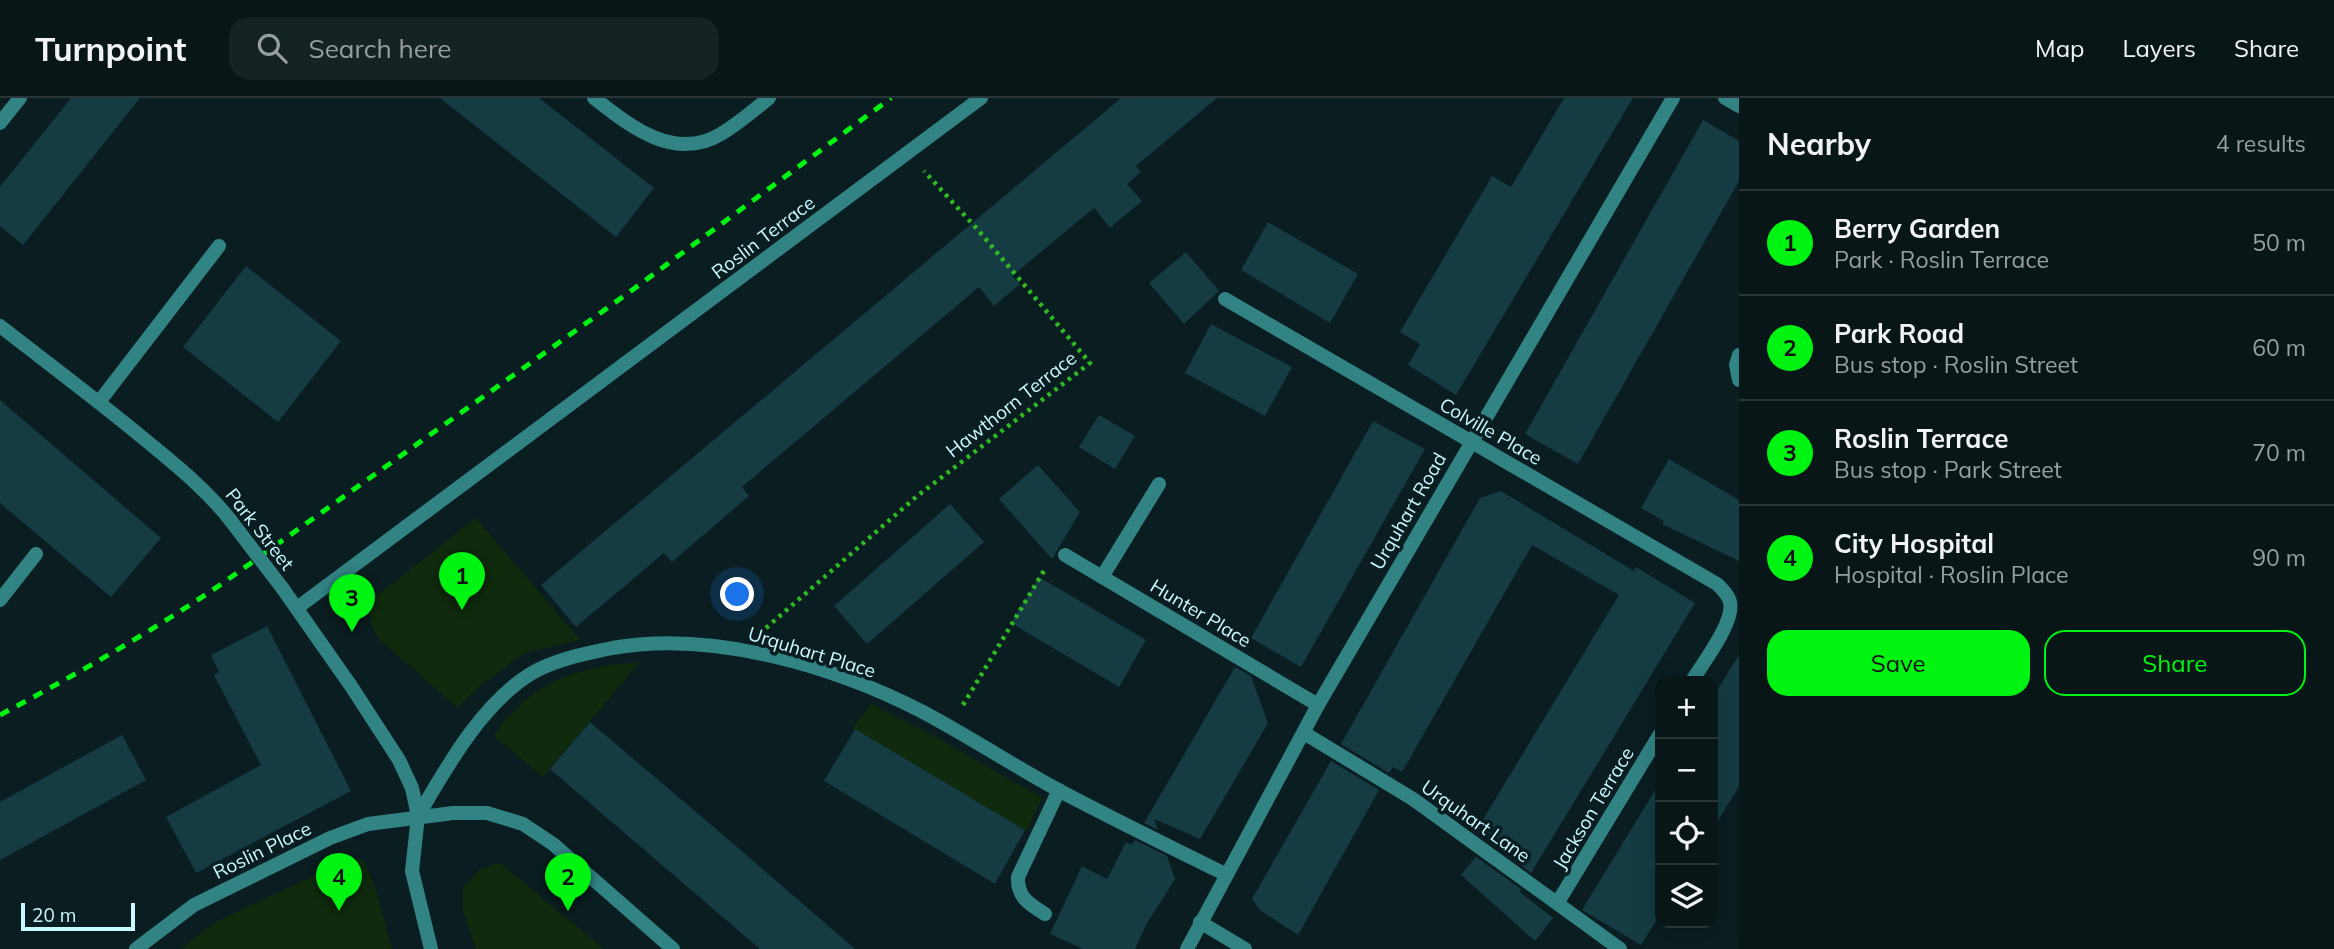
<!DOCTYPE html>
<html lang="en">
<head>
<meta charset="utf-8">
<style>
  :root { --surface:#081618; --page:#162325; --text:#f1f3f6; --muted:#989fa2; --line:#293537; --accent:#00f411 }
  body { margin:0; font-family:Mulish,sans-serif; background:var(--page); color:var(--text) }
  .controls { position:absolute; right:21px; bottom:21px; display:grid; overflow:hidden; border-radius:14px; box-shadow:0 7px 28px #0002 }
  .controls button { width:63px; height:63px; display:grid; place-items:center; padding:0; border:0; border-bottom:2px solid var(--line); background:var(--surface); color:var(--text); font:35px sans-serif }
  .scale { position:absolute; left:21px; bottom:18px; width:114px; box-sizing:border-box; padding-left:7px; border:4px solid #c9faff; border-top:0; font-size:19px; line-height:24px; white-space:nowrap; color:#c9faff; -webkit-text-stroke:5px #0a1d20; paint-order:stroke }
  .you { position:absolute; left:738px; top:497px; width:24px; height:24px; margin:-18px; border:5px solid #fff; border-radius:50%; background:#1a73e8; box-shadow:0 0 0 10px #1a73e833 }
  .badge { display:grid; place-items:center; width:46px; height:46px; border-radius:50%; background:var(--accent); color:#111; font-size:23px; font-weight:700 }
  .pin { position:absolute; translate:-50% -58px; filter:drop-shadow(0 2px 4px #0008) }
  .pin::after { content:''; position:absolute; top:37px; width:24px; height:21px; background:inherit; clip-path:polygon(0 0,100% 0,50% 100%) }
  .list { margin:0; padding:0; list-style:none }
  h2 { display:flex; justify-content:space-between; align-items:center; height:91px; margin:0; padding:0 28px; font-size:30px }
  h2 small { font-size:23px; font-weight:400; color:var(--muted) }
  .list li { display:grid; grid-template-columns:46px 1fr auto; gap:21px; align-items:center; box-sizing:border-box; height:105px; padding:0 28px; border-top:2px solid var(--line) }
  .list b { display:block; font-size:26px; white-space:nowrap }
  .list p { margin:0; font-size:23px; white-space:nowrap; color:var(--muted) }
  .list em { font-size:23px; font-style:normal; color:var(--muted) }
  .actions { display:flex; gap:14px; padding:21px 28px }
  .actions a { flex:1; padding:16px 0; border:2px solid var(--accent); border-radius:21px; text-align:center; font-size:24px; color:var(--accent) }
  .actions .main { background:var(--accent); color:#111 }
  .icon { flex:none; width:38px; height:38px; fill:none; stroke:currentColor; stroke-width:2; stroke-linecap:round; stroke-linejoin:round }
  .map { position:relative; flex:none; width:1739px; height:851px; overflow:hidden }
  header { display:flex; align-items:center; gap:42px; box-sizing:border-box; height:98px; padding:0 35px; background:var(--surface); border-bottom:2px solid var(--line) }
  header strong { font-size:33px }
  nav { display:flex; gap:38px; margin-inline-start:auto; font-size:24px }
  .search { width:490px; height:63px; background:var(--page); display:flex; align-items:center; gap:18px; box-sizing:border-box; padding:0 24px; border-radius:21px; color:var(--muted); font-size:26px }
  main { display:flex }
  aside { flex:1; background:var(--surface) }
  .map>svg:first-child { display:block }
</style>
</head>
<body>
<header>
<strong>Turnpoint</strong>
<div class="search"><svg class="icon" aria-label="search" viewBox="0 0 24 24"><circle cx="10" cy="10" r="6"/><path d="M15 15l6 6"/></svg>Search here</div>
<nav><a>Map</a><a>Layers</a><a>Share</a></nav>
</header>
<main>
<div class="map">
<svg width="1739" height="851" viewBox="0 0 1739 851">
  <rect width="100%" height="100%" fill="#0a1d20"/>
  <!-- green -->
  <g fill="#0f2a0d">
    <path d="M476,420L580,542L524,555L475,592L458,610L379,541C370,527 365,514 375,499Z"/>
    <path d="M640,564L543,679L494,638C530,583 578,569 640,564Z"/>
    <path d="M871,606L927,634L1042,700L1027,733L852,631Z"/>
    <path d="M363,761L376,791L392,851H181L214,825L347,762Z"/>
    <path d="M498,765L503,767L604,851H476L463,812V790L479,772Z"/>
  </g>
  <!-- building -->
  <g fill="#153b43">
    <path d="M71,0H140L23,147L0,128V89Z"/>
    <path d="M440,0H539L654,90L616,139Z"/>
    <path d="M1121,0H1217L1136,68L1141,74L1127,86L1142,103L1110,130L1094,110L1012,178L1020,186L994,208L979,189L742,389L749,398L672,464L664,455L576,529L541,487Z"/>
    <path d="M1564,0H1633L1456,297L1408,267L1420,246L1400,234L1492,78L1511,89Z"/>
    <path d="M1703,22L1739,43V83L1578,366L1525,336Z"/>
    <path d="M1268,124L1358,176L1330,225L1241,172Z"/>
    <path d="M1186,154L1219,193L1184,226L1149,185Z"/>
    <path d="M246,168L341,243L278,324L183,249Z"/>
    <path d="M1211,226L1292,269L1265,318L1185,275Z"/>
    <path d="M0,302L161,440L111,499L0,405Z"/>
    <path d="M1099,317L1135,338L1115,371L1079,349Z"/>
    <path d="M1373,323L1425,351L1301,569L1251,540Z"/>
    <path d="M1669,361L1739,402V463L1662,426L1664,423L1641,410Z"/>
    <path d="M1038,367L1080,414L1052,461L999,401Z"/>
    <path d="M1501,393L1634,473L1636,469L1695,505L1531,775L1476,733L1619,497L1532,447L1402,674L1393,669L1389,675L1341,646L1480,400Z"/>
    <path d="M950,406L984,444L867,546L834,508Z"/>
    <path d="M1039,479L1146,542L1119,589L1011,525Z"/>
    <path d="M267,528L351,693L196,775L166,719L261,667L214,577L219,574L211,557Z"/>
    <path d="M1739,557V688L1713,731V599Z"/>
    <path d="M1235,569L1251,578L1268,625L1200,741L1154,721L1158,732L1144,725Z"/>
    <path d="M590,624L736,748L855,851H760L550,671Z"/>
    <path d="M855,631L1025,732L995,786L824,683Z"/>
    <path d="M122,637L146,682L0,762V704Z"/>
    <path d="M1331,663L1379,692L1298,837L1260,812L1252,801Z"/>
    <path d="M1660,684V816L1641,847L1582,812Z"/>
    <path d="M1135,742L1167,758L1175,781L1146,827L1135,851H1083L1050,836L1082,768L1107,781L1126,744L1132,747Z"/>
    <path d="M1476,759L1521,791L1520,794L1553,820L1535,843L1461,777Z"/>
  </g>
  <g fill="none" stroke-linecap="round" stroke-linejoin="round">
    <!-- path -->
    <g stroke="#30ba22" stroke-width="4.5" stroke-dasharray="3.5 5" stroke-linecap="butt">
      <path d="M766,530L916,399L1090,265L978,132L924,73"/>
      <path d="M963,607L1045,471"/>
    </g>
    <!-- service -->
    <g stroke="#318384" stroke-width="14">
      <path d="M1739,257L1736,267L1739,282"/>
      <path d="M99,304L219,148"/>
      <path d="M1102,479L1159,386"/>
      <path d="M0,502L36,456"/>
      <path d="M1304,635L1413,701L1620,851"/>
      <path d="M418,718C446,670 482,605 532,575C556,561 585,556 612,550C712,532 834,568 923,614C970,639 1014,668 1060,693C1115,722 1170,749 1225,776"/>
      <path d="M1045,816C1029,806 1017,799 1018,779L1059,692"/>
    </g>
    <!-- minor -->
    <g stroke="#318384" stroke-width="14">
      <path d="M594,0C630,28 674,64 721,36C738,26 754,12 769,0"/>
      <path d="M1725,0L1739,8"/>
      <path d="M0,25L20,0"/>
      <path d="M1225,201L1717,486C1722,491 1728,496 1730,504C1735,524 1702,566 1692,583"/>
      <path d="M1065,457L1318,607"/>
      <path d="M297,510L981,0"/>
      <path d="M1558,804L1660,636"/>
      <path d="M1200,824L1245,851"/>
      <path d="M136,851L194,807L330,740L368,726L453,715H487L523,726L553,746L673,851"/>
    </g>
    <!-- tertiary -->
    <g stroke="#318384" stroke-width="14">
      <path d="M0,228C50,267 100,304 149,345C178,369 208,393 231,423"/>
      <path d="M283,491L351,588L399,662L412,690L418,718L412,773L431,851"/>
      <path d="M1187,851L1318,607L1673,0"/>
    </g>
    <!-- rail -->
    <path stroke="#00f411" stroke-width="5" stroke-dasharray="10 9" stroke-linecap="butt" d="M0,617C77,576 151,534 223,485L631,193L891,0"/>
    <!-- tertiary-bridge -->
    <path stroke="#318384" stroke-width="14" d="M231,423L283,491"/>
  </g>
  <g text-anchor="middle" stroke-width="7" stroke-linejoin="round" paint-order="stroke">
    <!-- street labels -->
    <g font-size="19" fill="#c9faff" stroke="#0a1d20">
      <text transform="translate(763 139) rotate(-37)" y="7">Roslin Terrace</text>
      <text transform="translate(1011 306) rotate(-38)" y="7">Hawthorn Terrace</text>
      <text transform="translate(1491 333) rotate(30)" y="7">Colville Place</text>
      <text transform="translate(1408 413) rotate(-60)" y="7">Urquhart Road</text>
      <text transform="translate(260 431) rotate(52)" y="7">Park Street</text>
      <text transform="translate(1201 515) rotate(31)" y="7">Hunter Place</text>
      <text transform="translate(812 554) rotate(17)" y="7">Urquhart Place</text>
      <text transform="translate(1593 710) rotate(-59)" y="7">Jackson Terrace</text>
      <text transform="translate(1476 723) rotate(35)" y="7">Urquhart Lane</text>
      <text transform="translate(262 752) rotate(-26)" y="7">Roslin Place</text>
    </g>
  </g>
</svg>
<div class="controls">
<button>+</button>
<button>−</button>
<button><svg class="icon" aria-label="locate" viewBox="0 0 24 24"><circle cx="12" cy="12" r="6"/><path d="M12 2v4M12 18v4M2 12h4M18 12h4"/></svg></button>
<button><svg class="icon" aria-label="layers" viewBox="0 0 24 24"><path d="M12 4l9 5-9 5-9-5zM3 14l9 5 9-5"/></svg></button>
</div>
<div class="scale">20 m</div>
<div class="you"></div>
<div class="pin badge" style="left:462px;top:512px">1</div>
<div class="pin badge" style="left:568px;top:813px">2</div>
<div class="pin badge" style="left:352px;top:534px">3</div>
<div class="pin badge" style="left:339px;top:813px">4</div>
</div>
<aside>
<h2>Nearby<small>4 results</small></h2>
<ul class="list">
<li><span class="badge">1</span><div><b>Berry Garden</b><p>Park · Roslin Terrace</p></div><em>50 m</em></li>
<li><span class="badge">2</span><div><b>Park Road</b><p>Bus stop · Roslin Street</p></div><em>60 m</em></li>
<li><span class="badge">3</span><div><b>Roslin Terrace</b><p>Bus stop · Park Street</p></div><em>70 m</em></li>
<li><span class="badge">4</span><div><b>City Hospital</b><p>Hospital · Roslin Place</p></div><em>90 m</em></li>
</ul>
<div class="actions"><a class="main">Save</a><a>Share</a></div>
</aside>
</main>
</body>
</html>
